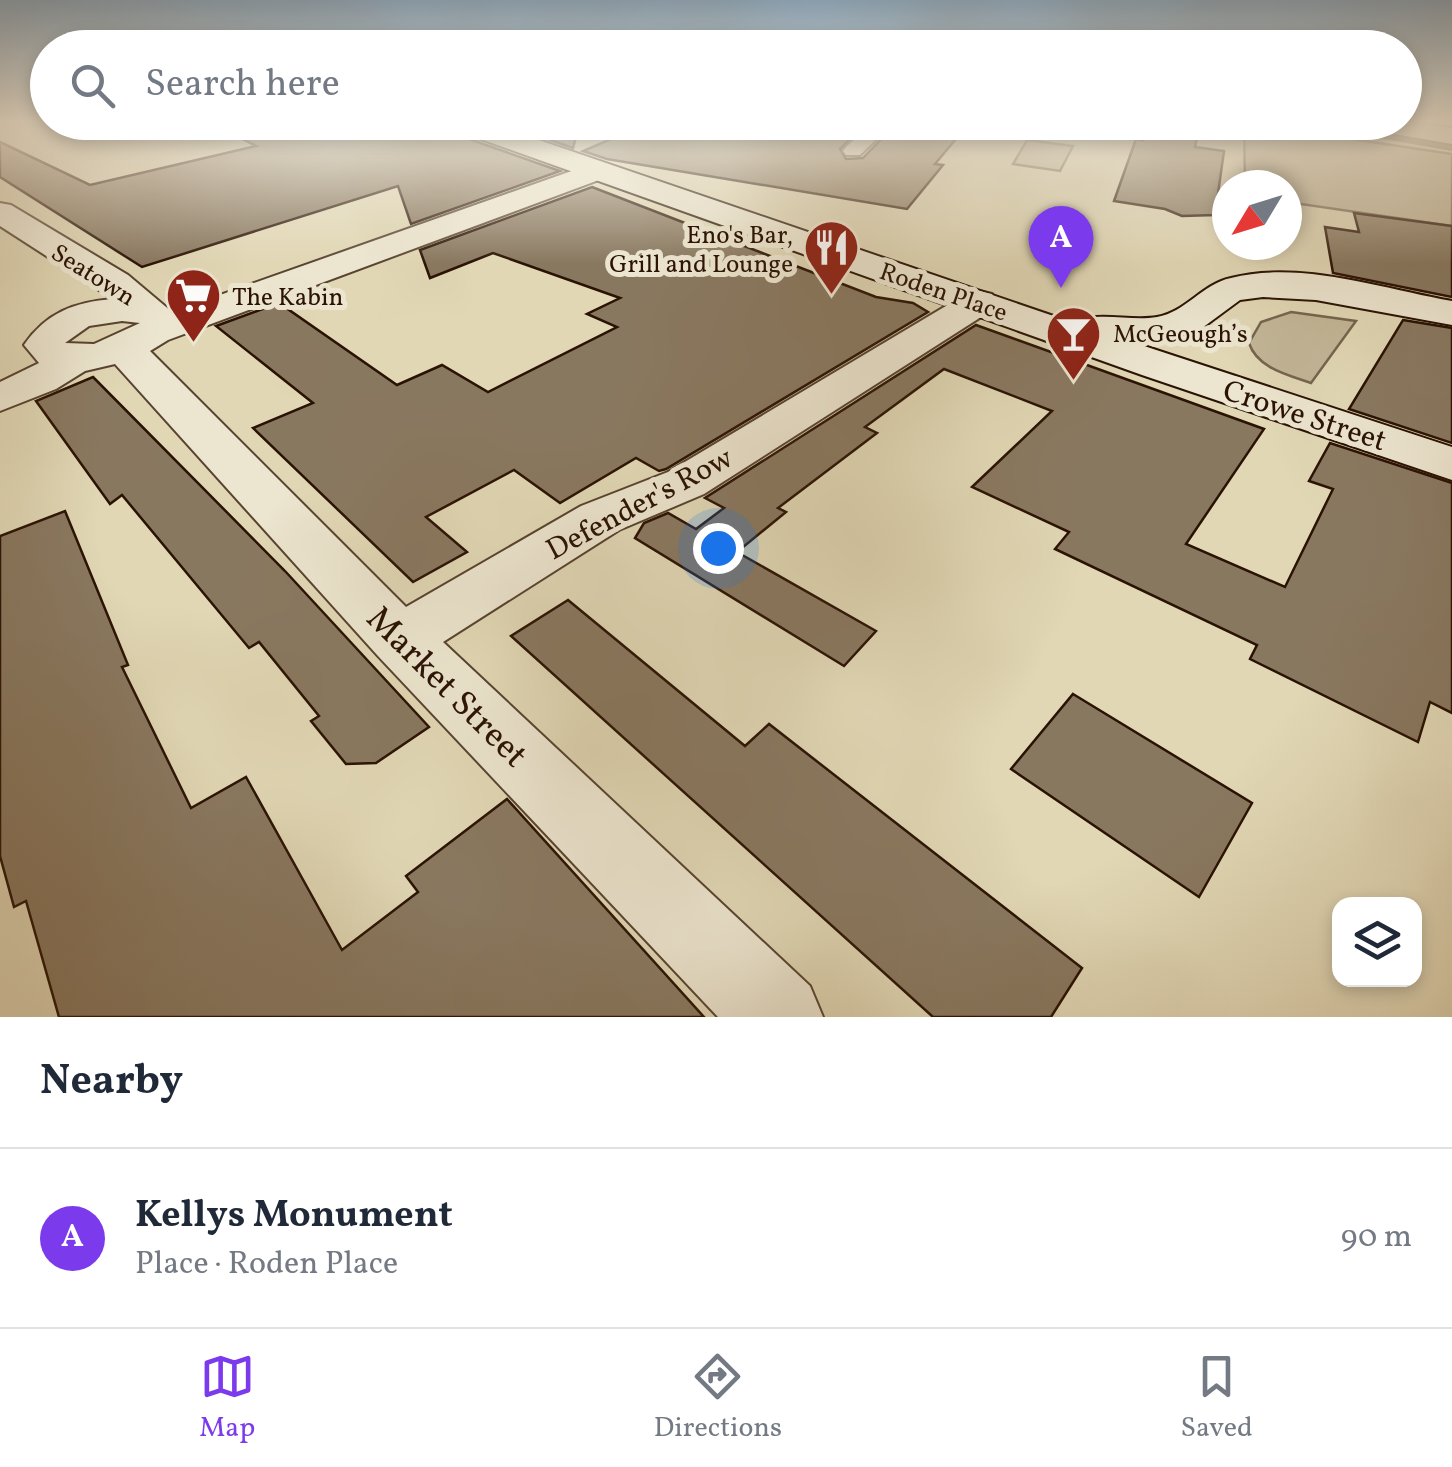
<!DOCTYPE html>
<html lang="en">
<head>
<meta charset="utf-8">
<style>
  :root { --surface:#fff; --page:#f6f6f7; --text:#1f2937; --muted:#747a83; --line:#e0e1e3; --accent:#7c3aed }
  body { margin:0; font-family:Vollkorn,serif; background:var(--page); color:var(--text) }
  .controls { position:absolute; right:30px; bottom:30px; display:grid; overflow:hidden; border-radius:20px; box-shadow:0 5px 15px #0003 }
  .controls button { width:90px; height:90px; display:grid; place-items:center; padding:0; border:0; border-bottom:2px solid var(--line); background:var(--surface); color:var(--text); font:50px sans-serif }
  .compass { position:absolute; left:1212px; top:170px; width:90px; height:90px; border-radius:50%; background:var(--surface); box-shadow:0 5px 15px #0003; rotate:232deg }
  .you { position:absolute; left:718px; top:548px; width:35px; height:35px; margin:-25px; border:8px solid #fff; border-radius:50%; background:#1a73e8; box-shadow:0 0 0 15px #1a73e833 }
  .badge { display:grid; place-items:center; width:65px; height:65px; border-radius:50%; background:var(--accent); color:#fff; font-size:32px; font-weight:700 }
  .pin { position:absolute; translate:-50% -82px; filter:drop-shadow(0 2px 5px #0008) }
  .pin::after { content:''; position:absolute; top:52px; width:35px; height:30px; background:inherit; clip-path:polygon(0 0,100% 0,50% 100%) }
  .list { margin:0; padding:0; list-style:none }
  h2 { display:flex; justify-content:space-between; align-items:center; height:130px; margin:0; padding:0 40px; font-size:42px }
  h2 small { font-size:32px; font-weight:400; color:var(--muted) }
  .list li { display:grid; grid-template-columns:65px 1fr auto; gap:30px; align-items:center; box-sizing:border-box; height:180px; padding:0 40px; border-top:2px solid var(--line) }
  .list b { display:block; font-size:38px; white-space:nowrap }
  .list p { margin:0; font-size:32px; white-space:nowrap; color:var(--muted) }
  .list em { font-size:32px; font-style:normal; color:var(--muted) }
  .icon { flex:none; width:55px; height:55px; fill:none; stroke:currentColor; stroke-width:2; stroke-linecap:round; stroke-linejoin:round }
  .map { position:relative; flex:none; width:1452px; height:1017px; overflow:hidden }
  .search { position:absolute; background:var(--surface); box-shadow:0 5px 15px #0003; left:30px; right:30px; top:30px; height:110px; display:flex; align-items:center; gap:25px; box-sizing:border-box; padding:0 35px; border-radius:55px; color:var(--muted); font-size:38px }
  .sheet { height:310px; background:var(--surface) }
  nav { display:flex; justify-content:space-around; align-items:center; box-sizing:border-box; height:140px; border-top:2px solid var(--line); background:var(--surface); font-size:28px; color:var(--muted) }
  nav a { display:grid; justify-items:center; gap:5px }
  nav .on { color:var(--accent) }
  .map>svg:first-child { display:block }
</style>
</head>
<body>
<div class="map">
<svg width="1452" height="1017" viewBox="0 0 1452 1017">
  <rect width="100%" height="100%" fill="#e1d7b5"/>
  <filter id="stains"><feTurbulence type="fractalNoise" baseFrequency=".002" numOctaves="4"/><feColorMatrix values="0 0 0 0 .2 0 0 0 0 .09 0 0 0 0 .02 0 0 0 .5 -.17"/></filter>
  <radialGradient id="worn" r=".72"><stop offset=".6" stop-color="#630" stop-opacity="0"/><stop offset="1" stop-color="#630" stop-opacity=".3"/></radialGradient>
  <!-- green -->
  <g fill="#c2b697" stroke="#76644e" stroke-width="2.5">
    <path d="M1244,123L1452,154V226L1287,202V185H1245Z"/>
    <path d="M1027,140L1073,146L1060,171L1013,164Z"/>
    <path d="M1291,312L1356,321L1311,383C1288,375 1257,368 1249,343L1261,322Z"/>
  </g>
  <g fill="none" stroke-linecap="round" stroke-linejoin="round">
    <!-- stream -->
    <path fill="#73604a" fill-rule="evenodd" d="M1289,122H1311L1452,145V151Z"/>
  </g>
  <!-- building -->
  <g fill="#897860" stroke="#2a1204" stroke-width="2.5">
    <path d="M209,122H443L449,132L560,171L411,224L398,186L142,267L0,177V142L90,185L256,146Z"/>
    <path d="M499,122H580L573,148Z"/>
    <path d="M753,122H867L840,149L846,159L863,158L898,122H970L935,164L943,165L907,209L607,159L583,151L648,123L734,136Z"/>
    <path d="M1149,122H1200L1195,147L1224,151L1215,215L1182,216L1165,209L1114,201L1136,139L1143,140Z"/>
    <path d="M592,187L876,297L913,303L928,312L666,469L659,471L636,458L560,503L514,470L426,517L467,552L413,582L253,428L313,403L216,326L279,303L397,385L442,365L488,392L617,327L587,314L620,298L493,253L430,278L420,250Z"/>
    <path d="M1354,213L1452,226V297L1333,273L1325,227L1359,232Z"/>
    <path d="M1403,320L1452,328V443L1349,409Z"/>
    <path d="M976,325L1264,429L1186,544L1285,587L1333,489L1309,481L1330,443L1452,483V713L1430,702L1418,742L1250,659L1257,645L1055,549L1069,532L972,487L1052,411L944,369L865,427L877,433L778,508L786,512L737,552L876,631L844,666L635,538L644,523L668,513L696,529L724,508L705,498Z"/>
    <path d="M93,377L285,571L429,727L376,763L346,764L311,721L319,716L259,642L249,648L122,495L110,504L36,401Z"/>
    <path d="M65,511L128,665L122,667L191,808L246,777L342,950L418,892L406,876L507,799L704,1017H59L26,901L14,907L0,856V536Z"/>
    <path d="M568,600L745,746L769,724L1082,968L1051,1017H933L511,636Z"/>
    <path d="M1073,694L1252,803L1199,897L1011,769Z"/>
  </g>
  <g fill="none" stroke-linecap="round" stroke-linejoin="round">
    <defs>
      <path id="pedestrian" d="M873,122H894L860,155H846L843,151L846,147Z"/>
      <g id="minor">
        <path d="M1354,122H1413L1452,128V144L1366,129Z"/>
        <path d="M597,162L607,165L611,171L607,177L168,340L150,351L406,607L581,506L668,472L966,294L979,291L992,294L998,302L992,310L704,494L619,530L443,642L810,986L823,1017H718L378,656L115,364L85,371L56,389L0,411V382L39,363L24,345C46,313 74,302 113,299L0,226V203L11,205L128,275L172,312ZM122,321L140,323L94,344L65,343L89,326Z"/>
      </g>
      <path id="secondary" d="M446,122H486L1074,323C1097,310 1130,322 1157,317C1186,312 1202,284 1231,278C1300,260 1383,289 1452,301V325L1316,300L1263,297L1240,300L1198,331L1135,343L1452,447V480L1142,375L450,128Z"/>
    </defs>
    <!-- pedestrian casing -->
    <use href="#pedestrian" stroke="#584330" stroke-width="4"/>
    <!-- minor casing -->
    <use href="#minor" stroke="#584330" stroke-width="4"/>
    <!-- secondary casing -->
    <use href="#secondary" stroke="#2a1204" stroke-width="4"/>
    <!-- pedestrian -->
    <use href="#pedestrian" fill="#ece5cf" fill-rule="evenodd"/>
    <!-- minor -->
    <use href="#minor" fill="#ece5cf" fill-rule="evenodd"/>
    <!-- secondary -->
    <use href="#secondary" fill="#ece5cf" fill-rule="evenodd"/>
  </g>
  <!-- sky -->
  <linearGradient id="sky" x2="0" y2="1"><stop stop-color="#8ca7bc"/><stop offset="0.46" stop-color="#f2edde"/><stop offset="1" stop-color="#f2edde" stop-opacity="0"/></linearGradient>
  <rect width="1452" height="264" fill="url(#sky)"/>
  <!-- icons -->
  <defs>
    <symbol id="restaurant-pin" viewBox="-11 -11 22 30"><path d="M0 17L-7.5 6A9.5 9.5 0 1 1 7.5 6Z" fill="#8f2418" stroke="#ece5cf"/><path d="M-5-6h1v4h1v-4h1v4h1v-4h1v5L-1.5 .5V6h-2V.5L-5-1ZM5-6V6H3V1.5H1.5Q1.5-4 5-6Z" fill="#fff"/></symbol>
    <symbol id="supermarket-pin" viewBox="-11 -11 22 30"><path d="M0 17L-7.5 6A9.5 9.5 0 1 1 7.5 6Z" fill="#8f2418" stroke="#ece5cf"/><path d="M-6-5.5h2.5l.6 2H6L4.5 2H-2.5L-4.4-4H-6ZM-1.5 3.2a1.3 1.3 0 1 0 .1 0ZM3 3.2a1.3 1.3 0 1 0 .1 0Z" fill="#fff"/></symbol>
    <symbol id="bar-pin" viewBox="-11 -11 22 30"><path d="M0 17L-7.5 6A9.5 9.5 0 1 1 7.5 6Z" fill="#8f2418" stroke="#ece5cf"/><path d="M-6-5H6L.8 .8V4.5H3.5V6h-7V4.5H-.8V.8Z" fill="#fff"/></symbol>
  </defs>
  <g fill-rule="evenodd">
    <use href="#restaurant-pin" x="800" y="216" width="63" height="86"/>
    <use href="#supermarket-pin" x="162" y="264" width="63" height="86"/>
    <use href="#bar-pin" x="1042" y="302" width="63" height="86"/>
  </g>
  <g text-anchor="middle" stroke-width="10" stroke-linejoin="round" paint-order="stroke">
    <!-- far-poi labels -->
    <g font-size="25" fill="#2a1204" stroke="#ece5cf" text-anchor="start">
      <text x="793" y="243" text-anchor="end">Eno's Bar,<tspan x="793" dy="29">Grill and Lounge</tspan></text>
      <text x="232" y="305">The Kabin</text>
      <text x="1113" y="342">McGeough’s</text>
    </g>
    <!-- far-street labels -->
    <g font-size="25" fill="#2a1204" stroke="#ece5cf">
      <text transform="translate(94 274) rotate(32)" y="9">Seatown</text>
      <text transform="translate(944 291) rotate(19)" y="9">Roden Place</text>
    </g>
    <!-- street labels -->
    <g font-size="30" fill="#2a1204" stroke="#ece5cf">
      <text transform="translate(1305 415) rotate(18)" y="10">Crowe Street</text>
      <text transform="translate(639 503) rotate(-28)" y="10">Defender's Row</text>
    </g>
    <!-- near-street labels -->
    <g font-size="35" fill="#2a1204" stroke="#ece5cf">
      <text transform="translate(448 686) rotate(45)" y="12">Market Street</text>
    </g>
  </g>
  <rect width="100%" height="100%" filter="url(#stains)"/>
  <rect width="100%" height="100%" fill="url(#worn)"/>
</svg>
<div class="controls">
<button><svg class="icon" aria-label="layers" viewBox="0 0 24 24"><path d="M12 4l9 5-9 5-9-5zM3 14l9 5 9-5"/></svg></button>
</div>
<svg class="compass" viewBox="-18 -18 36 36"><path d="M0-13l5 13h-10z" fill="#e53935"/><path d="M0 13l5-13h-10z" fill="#747a83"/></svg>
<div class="you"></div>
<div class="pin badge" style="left:1061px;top:288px">A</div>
<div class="search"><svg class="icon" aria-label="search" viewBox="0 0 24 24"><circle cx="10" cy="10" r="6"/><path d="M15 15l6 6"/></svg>Search here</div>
</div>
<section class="sheet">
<h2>Nearby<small></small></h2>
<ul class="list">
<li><span class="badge">A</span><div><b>Kellys Monument</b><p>Place · Roden Place</p></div><em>90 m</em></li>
</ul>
</section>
<nav>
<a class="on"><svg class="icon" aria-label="map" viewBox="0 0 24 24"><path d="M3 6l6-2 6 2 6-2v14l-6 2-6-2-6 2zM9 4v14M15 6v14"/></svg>Map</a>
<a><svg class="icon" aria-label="directions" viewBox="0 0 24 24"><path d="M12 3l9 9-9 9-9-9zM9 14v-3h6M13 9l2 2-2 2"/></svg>Directions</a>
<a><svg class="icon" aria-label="saved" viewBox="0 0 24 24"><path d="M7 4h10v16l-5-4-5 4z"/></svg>Saved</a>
</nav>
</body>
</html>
